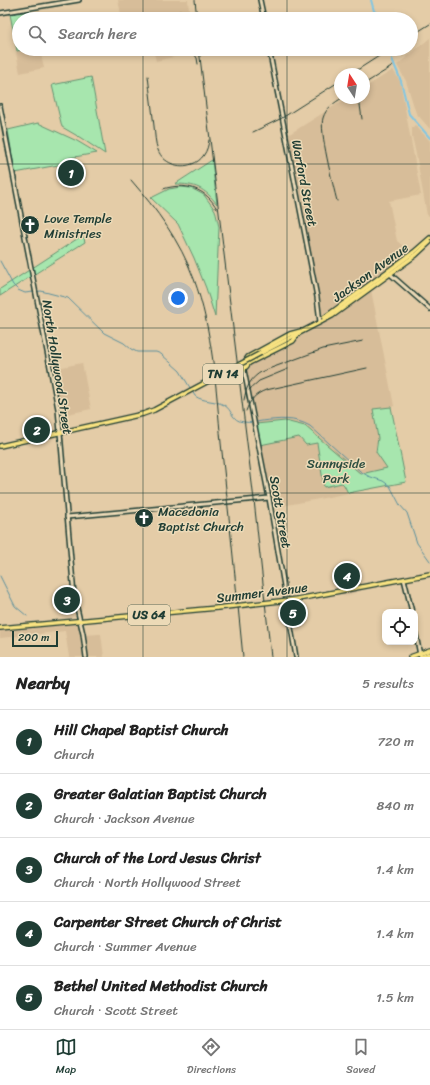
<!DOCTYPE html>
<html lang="en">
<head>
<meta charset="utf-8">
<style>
  :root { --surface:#fff; --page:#f2f2f2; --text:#222; --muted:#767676; --line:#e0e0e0; --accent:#1f3d34 }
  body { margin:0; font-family:Sriracha,sans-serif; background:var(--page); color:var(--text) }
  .controls { position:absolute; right:12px; bottom:12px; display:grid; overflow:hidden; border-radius:8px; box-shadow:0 2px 6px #0003 }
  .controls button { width:36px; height:36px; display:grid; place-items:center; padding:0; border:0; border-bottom:1px solid var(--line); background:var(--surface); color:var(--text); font:20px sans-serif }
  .compass { position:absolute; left:334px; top:68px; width:36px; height:36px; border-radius:50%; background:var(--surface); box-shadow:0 2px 6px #0003; rotate:348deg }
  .scale { position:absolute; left:12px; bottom:10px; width:46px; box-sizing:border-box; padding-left:4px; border:2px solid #1f3d34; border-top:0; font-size:11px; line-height:14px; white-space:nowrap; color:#1f3d34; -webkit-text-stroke:3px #ecdab7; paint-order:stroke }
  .you { position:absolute; left:178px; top:298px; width:14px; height:14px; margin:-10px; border:3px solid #fff; border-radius:50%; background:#1a73e8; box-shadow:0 0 0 6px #1a73e833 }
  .badge { display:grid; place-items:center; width:26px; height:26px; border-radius:50%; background:var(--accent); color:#fff; font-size:13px; font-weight:700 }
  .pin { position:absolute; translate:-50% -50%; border:2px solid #fff; box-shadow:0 1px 4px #0006 }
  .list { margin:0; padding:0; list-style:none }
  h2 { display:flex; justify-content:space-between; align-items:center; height:52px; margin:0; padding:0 16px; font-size:17px }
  h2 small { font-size:13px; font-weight:400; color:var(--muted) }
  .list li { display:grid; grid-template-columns:26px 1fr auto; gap:12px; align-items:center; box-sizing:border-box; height:64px; padding:0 16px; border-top:1px solid var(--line) }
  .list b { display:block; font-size:15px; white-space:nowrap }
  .list p { margin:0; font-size:13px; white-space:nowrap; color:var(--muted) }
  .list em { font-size:13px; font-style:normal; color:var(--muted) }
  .icon { flex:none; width:22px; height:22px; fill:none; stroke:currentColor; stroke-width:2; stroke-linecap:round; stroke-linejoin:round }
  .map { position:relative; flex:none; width:430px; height:657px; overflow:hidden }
  .search { position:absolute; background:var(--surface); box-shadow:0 2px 6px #0003; left:12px; right:12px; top:12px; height:44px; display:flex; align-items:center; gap:10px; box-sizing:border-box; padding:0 14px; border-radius:22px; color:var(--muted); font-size:15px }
  .sheet { height:372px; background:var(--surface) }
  nav { display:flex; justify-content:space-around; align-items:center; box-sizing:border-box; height:56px; border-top:1px solid var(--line); background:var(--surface); font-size:11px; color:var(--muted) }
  nav a { display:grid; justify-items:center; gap:2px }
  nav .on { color:var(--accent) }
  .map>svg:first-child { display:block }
</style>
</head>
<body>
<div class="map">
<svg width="430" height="657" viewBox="0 0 430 657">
  <rect width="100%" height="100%" fill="#e4cca7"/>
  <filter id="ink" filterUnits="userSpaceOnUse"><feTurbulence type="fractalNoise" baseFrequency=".025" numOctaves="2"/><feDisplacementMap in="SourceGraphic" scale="8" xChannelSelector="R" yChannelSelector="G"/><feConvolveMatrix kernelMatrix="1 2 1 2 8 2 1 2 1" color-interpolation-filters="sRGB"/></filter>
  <g filter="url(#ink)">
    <!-- built -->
    <g fill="#d7bd99">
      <path d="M118,0H188L190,19H122Z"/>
      <path d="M430,38V129L416,113L406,81L397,65Z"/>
      <path d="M29,49H40L44,68L20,73L16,52Z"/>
      <path d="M153,49H194L195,52L156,61Z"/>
      <path d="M393,70L400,81L421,195L389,201L397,241L410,252L322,315L288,135L347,98H364V88Z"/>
      <path d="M415,125L430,141V216L427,215L416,154L412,136V128Z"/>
      <path d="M371,290L394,406L391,407L406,482L272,508L246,371L247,367L321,325Z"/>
      <path d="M82,363L91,409L63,415L53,369Z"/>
      <path d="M77,624L79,627L85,657H69L65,631L0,638V631Z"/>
      <path d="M99,634H101L104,657H87L85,635Z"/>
    </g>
    <!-- green -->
    <g fill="#a7e6ae" stroke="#639271">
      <path d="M31,11L32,19H19V49H27L17,51L10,14Z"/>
      <path d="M91,77L105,154L81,138L62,127L52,85Z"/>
      <path d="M38,123L77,141L97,153L69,158V163L15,173L8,130Z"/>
      <path d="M212,160L217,204C204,188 196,184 175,184Z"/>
      <path d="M181,187L191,188L204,195L215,210L219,227L215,317L206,288L194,258L178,224L151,198L169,189Z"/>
      <path d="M83,235L85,242L0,296V289Z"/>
      <path d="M391,407L406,482L348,493L344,485L342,483L324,487L317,443L306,445L299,437L260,445L256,424L285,421L305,426L361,474L387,468L376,452L378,438L373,409Z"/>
    </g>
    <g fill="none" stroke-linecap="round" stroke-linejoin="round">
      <!-- stream -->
      <g stroke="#5a8f9d" stroke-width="1">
        <path d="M0,261L13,285L18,290L25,293L41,291L68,298L104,333L124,343L131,349L137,352H156L161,354L180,371L195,396C203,402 215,400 224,405C233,410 231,421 244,422C250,423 256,422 262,421C280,419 294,417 310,426L360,471L368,476L383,481L390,486L400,505L407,513L417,543L430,561"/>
        <path d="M0,576L15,606L27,616"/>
      </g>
      <!-- canal -->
      <g stroke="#82c6e3" stroke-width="2">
        <path d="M371,0L374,11L382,16L384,19"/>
        <path d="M392,59L401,81L409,114L430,138"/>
      </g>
      <defs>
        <g id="secondary">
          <path d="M260,0L264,19"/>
          <path d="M0,13L79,0"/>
          <path d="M269,49L317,297L320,322"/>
          <path d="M0,106L58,409L74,595L83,634L86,657"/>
          <path d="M389,273L430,309"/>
          <path d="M244,370L269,498L296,657"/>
          <path d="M67,517L269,498"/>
          <path d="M404,579L412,612"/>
          <path d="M415,630L420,655"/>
        </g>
        <g id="primary">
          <path d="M324,318L414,252L430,238"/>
          <path d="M261,353L332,316L416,255L430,242"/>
          <path d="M246,367L249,363L293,341L298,334"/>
          <path d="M244,370L246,360L248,357L290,334L301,331"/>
          <path d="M0,446L143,414L154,410L184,394"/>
          <path d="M298,599L430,574"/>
          <path d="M0,628L217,608"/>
          <path d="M410,657L430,650"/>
          <path d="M421,657L430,654"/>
        </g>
      </defs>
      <!-- secondary casing -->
      <use href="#secondary" stroke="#1f3d34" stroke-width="6"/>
      <!-- primary casing -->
      <use href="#primary" stroke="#1f3d34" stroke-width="6"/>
      <!-- secondary -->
      <use href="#secondary" stroke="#ecdab7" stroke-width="3"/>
      <!-- primary -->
      <use href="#primary" stroke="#f8e281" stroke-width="3.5"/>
      <!-- rail -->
      <g stroke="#1f3d34" stroke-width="1">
        <path d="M195,0L197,19"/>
        <path d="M180,11L182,19"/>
        <path d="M411,36L430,24"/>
        <path d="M191,49L197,58L198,64"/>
        <path d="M199,49L254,500L271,657"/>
        <path d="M351,74L390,49"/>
        <path d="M148,76C150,93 152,109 154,126C155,134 155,143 158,150C163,163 179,169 192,164C202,161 208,151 209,140"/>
        <path d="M364,84L393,66"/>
        <path d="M360,98V105L362,119"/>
        <path d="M253,132L282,118L340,81"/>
        <path d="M131,180C157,210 180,241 194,279C213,331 216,388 221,443C229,514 236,586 243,657"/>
        <path d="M163,189C185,182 206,188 217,209"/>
        <path d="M337,201C333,185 319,130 323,118C326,108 334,103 342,98"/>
        <path d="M249,390L259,381L288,369"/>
        <path d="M244,400C246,387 251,377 263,371L323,349L363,341"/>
        <path d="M246,411C250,400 255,394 266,390L367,368"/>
      </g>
      <defs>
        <g id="primary-bridge">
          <path d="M184,394L261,353"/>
          <path d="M217,608L298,599"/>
        </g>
      </defs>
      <!-- primary-bridge casing -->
      <use href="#primary-bridge" stroke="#1f3d34" stroke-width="6" stroke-linecap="butt"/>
      <!-- primary-bridge -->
      <use href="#primary-bridge" stroke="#f8e281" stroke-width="3.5"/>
    </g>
  </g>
  <!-- grid -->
  <path fill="none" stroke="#1f3d34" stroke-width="1" stroke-opacity="0.55" d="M143,0V19M287,0V19M143,49V657M287,49V657M0,164H430M0,328H430M0,493H430"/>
  <!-- icons -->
  <defs>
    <symbol id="church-disc" viewBox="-11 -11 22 22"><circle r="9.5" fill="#1f3d34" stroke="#ecdab7"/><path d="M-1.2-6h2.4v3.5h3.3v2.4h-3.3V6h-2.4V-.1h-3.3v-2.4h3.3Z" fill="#fff"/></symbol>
  </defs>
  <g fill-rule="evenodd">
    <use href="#church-disc" x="19" y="214" width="22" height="22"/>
    <use href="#church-disc" x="133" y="507" width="22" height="22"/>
  </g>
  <g text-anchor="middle" stroke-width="3" stroke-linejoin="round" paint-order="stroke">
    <!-- shield labels -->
    <g fill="#ecdab7" stroke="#5c6c5b" stroke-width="1">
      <rect x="203" y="364" width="40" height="20" rx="3"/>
      <rect x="128" y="605" width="42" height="20" rx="3"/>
    </g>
    <g font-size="12" font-weight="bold" fill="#1f3d34">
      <text x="223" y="378">TN 14</text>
      <text x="149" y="619">US 64</text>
    </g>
    <!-- street labels -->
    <g font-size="13" fill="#1f3d34" stroke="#ecdab7">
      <text transform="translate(305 183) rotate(79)" y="5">Warford Street</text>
      <text transform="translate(370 272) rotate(-36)" y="5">Jackson Avenue</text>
      <text transform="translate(58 367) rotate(81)" y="5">North Hollywood Street</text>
      <text transform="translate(281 512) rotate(80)" y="5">Scott Street</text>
      <text transform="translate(262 592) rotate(-7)" y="5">Summer Avenue</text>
    </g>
    <!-- poi labels -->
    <g font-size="13" fill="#1f3d34" stroke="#ecdab7" text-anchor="start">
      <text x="44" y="223">Love Temple<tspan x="44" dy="15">Ministries</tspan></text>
      <text x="158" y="516">Macedonia<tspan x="158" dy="15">Baptist Church</tspan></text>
    </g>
    <!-- park labels -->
    <g font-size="13" fill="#2d4e40" stroke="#ecdab7">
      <text x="336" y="468">Sunnyside<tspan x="336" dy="15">Park</tspan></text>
    </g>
  </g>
</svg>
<div class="controls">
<button><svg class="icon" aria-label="locate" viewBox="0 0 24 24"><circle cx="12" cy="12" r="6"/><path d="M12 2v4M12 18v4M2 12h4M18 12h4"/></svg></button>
</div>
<svg class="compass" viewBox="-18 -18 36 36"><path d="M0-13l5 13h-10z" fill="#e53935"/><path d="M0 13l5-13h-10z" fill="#767676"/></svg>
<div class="scale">200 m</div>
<div class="you"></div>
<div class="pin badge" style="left:71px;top:173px">1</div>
<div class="pin badge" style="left:37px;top:430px">2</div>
<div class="pin badge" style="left:67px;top:600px">3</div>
<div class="pin badge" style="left:347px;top:576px">4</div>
<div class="pin badge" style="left:293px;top:613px">5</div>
<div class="search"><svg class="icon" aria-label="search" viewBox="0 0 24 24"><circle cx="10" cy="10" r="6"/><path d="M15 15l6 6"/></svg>Search here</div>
</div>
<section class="sheet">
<h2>Nearby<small>5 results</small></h2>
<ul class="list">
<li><span class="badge">1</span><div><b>Hill Chapel Baptist Church</b><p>Church</p></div><em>720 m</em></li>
<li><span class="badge">2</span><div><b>Greater Galatian Baptist Church</b><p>Church · Jackson Avenue</p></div><em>840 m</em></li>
<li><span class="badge">3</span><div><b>Church of the Lord Jesus Christ</b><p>Church · North Hollywood Street</p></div><em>1.4 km</em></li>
<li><span class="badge">4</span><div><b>Carpenter Street Church of Christ</b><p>Church · Summer Avenue</p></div><em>1.4 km</em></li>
<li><span class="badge">5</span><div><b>Bethel United Methodist Church</b><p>Church · Scott Street</p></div><em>1.5 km</em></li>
</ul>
</section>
<nav>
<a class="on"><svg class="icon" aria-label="map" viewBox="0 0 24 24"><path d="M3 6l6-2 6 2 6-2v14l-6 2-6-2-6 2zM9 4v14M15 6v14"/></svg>Map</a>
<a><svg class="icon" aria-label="directions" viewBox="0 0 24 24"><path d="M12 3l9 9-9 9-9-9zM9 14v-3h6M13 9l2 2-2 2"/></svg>Directions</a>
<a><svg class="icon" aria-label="saved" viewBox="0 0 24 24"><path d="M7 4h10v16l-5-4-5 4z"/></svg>Saved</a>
</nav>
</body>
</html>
